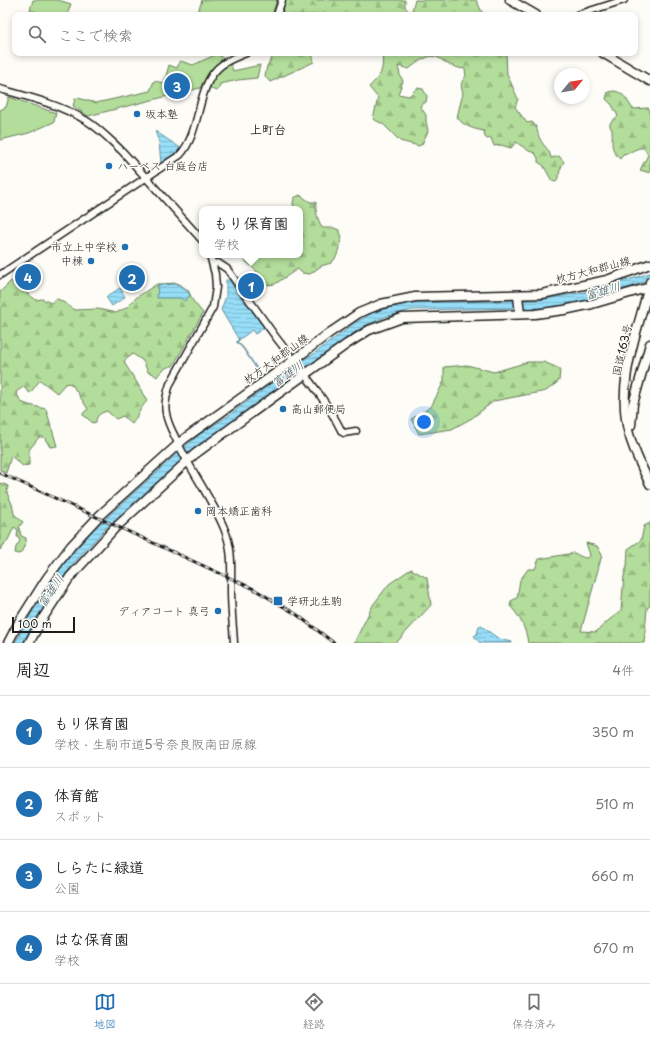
<!DOCTYPE html>
<html lang="ja">
<head>
<meta charset="utf-8">
<style>
  :root { --surface:#fff; --page:#f2f2f2; --text:#202124; --muted:#757577; --line:#e0e0e0; --accent:#1f6fb2 }
  body { margin:0; font-family:"Playpen Sans","Klee One",sans-serif; background:var(--page); color:var(--text) }
  .compass { position:absolute; left:554px; top:68px; width:36px; height:36px; border-radius:50%; background:var(--surface); box-shadow:0 2px 6px #0003; rotate:60deg }
  .scale { position:absolute; left:12px; bottom:10px; width:63px; box-sizing:border-box; padding-left:4px; border:2px solid #1c1c1c; border-top:0; font-size:11px; line-height:14px; white-space:nowrap; color:#1c1c1c; -webkit-text-stroke:3px #fdfcf7; paint-order:stroke }
  .you { position:absolute; left:424px; top:422px; width:14px; height:14px; margin:-10px; border:3px solid #fff; border-radius:50%; background:#1a73e8; box-shadow:0 0 0 6px #1a73e833 }
  .badge { display:grid; place-items:center; width:26px; height:26px; border-radius:50%; background:var(--accent); color:#fff; font-size:13px; font-weight:700 }
  .pin { position:absolute; translate:-50% -50%; border:2px solid #fff; box-shadow:0 1px 4px #0006 }
  .popup { position:absolute; left:199px; top:206px; width:104px; height:52px; box-sizing:border-box; display:grid; place-content:center; border-radius:8px; background:var(--surface); filter:drop-shadow(0 1px 3px #0005); font-size:13px; white-space:nowrap; color:var(--muted) }
  .popup b { font-size:15px; color:var(--text) }
  .popup::after { content:''; position:absolute; left:50%; top:100%; margin-left:-8px; border:8px solid transparent; border-top-color:var(--surface) }
  .list { margin:0; padding:0; list-style:none }
  h2 { display:flex; justify-content:space-between; align-items:center; height:52px; margin:0; padding:0 16px; font-size:17px }
  h2 small { font-size:13px; font-weight:400; color:var(--muted) }
  .list li { display:grid; grid-template-columns:26px 1fr auto; gap:12px; align-items:center; box-sizing:border-box; height:72px; padding:0 16px; border-top:1px solid var(--line) }
  .list b { display:block; font-size:15px; white-space:nowrap }
  .list p { margin:0; font-size:13px; white-space:nowrap; color:var(--muted) }
  .list em { font-size:13px; font-style:normal; color:var(--muted) }
  .icon { flex:none; width:22px; height:22px; fill:none; stroke:currentColor; stroke-width:2; stroke-linecap:round; stroke-linejoin:round }
  .map { position:relative; flex:none; width:650px; height:643px; overflow:hidden }
  .search { position:absolute; background:var(--surface); box-shadow:0 2px 6px #0003; left:12px; right:12px; top:12px; height:44px; display:flex; align-items:center; gap:10px; box-sizing:border-box; padding:0 14px; border-radius:8px; color:var(--muted); font-size:15px }
  .sheet { height:340px; background:var(--surface) }
  nav { display:flex; justify-content:space-around; align-items:center; box-sizing:border-box; height:56px; border-top:1px solid var(--line); background:var(--surface); font-size:11px; color:var(--muted) }
  nav a { display:grid; justify-items:center; gap:2px }
  nav .on { color:var(--accent) }
  .map>svg:first-child { display:block }
</style>
</head>
<body>
<div class="map">
<svg width="650" height="643" viewBox="0 0 650 643">
  <defs>
    <pattern id="forest-firs" width="22" height="20" patternUnits="userSpaceOnUse"><rect width="22" height="20" fill="#b3dd9a"/><path d="M5 1l3.5 6h-7zM16 11l3.5 6h-7z" fill="#99bd84"/></pattern>
    <pattern id="water-rules" width="6" height="5" patternUnits="userSpaceOnUse"><rect width="6" height="5" fill="#96ddf7"/><path d="M0 2.5h6" fill="none" stroke="#81bdd3"/></pattern>
  </defs>
  <rect width="100%" height="100%" fill="#fdfcf7"/>
  <filter id="ink" filterUnits="userSpaceOnUse"><feTurbulence type="fractalNoise" baseFrequency=".025" numOctaves="2"/><feDisplacementMap in="SourceGraphic" scale="8" xChannelSelector="R" yChannelSelector="G"/><feConvolveMatrix kernelMatrix="1 2 1 2 8 2 1 2 1" color-interpolation-filters="sRGB"/></filter>
  <g filter="url(#ink)">
    <!-- green -->
    <g fill="#b3dd9a" stroke="#687c5b">
      <path d="M33,0H58L71,4L67,15H47L30,10Z"/>
      <path d="M202,0H277L272,15H197Z"/>
      <path d="M217,54L224,59L214,66L209,72L200,88L88,116L73,106L75,99L78,98L96,103L150,91L154,81L164,83L169,65L177,68L180,61L193,65Z"/>
      <path d="M230,62L233,71L260,65L257,78L238,80L220,84L219,89L216,91L212,89L209,86L217,72Z"/>
      <path d="M9,97L56,113L54,122L29,133L0,140V110L6,107Z"/>
    </g>
    <!-- forest -->
    <g fill="url(#forest-firs)" stroke="#687c5b">
      <path d="M286,0H405V7L411,14L415,0H476L483,14L485,15H282L283,6Z"/>
      <path d="M275,53H312L314,62L270,82L265,76L267,66Z"/>
      <path d="M382,53H506L507,74L518,99L515,107L527,123L532,122C538,127 537,133 540,139C544,147 549,148 551,158L559,156L564,162C559,169 560,175 556,182L552,181L543,165L538,162V158L535,153L529,151L516,142L511,148L501,145L494,146L491,138L487,139L485,137L484,131C473,129 463,126 457,117L463,93C460,85 461,82 466,76L465,69C435,66 442,42 409,69L398,66L400,75L403,81L398,94L409,96L417,88L423,89L427,96L426,102L420,106L426,115V121L428,131L422,144L419,146L400,141L383,124L373,119L378,98L369,87C381,75 384,71 382,53Z"/>
      <path d="M614,91C624,92 627,101 633,109L648,108L650,110V173L640,170L648,155L644,148C635,147 633,153 623,154L620,159C609,148 613,143 612,130L610,126V123L618,116L612,105L606,99L608,92Z"/>
      <path d="M300,195L310,202H316C315,212 318,219 322,228H334L339,230L342,237L337,255L334,260L331,263L321,266L310,274L302,273L298,269L296,270L275,284L268,285L262,280L257,272L239,255H300V244L303,242L300,238V209H295L293,204L294,198Z"/>
      <path d="M11,281L36,300L42,299L51,303L56,299L60,300L75,310L98,309L116,313L126,308L137,297L157,284L177,283L188,290L193,301L203,313L173,366C166,366 161,371 157,377L152,373L148,372L143,361L133,354L124,361C126,367 130,371 134,378C139,385 142,393 147,401C140,408 138,416 132,424L123,416L116,419L107,411C101,413 96,415 96,422L93,423L82,414L88,409L73,386L69,383L65,384L57,393L40,380L30,393L23,387L16,392L21,402L29,405L46,409L57,446L50,447L44,437H39L29,450V465L23,466L11,456L6,473L0,470V292Z"/>
      <path d="M528,362H544L560,369L559,381L546,391L494,401L472,418L452,429L419,434L411,419L431,407L444,381V367L467,365L494,372Z"/>
      <path d="M1,483L8,486L7,493L12,504L14,514L23,522L19,527L21,536L26,538V542L21,553L18,554L15,553L16,547L20,541L17,536L18,530L14,527L8,540L0,550V484Z"/>
      <path d="M650,523V606L647,608L644,643H528C526,629 520,616 510,606L511,601L517,598L520,580L528,569H535L539,559L574,553C579,555 582,558 587,558L590,555L586,543L597,546L602,555L581,631L596,632L609,620L621,611L624,576L627,566L628,549L641,540L644,526Z"/>
      <path d="M411,569L427,578L431,605L396,643H354L373,605L389,584Z"/>
    </g>
    <!-- water -->
    <g fill="url(#water-rules)" stroke="#65909f">
      <path d="M155,131L182,149L161,163L159,142Z"/>
      <path d="M650,273V280C612,293 556,313 516,308L411,310L385,317L364,326L238,416L236,421L193,451L104,530L74,563L51,594L23,643H15L31,614L63,565L91,532L106,518L179,452L200,434L228,416L269,385L291,367L315,353L355,323L372,313L391,307L412,303L540,300L596,290Z"/>
      <path d="M226,280H229L246,304L248,303L265,327L255,334L252,330L239,340L221,310L226,296Z"/>
      <path d="M177,284L186,290L190,295L185,301L180,298H157L158,285Z"/>
      <path d="M120,288L125,297L112,306L106,297Z"/>
      <path d="M480,625L499,639L512,642V643H480L474,636L477,634L479,626Z"/>
    </g>
    <g fill="none" stroke-linecap="round" stroke-linejoin="round">
      <!-- stream -->
      <path stroke="#65909f" stroke-width="1.5" d="M239,339L237,342L243,348L263,378"/>
      <defs>
        <g id="tertiary">
          <path d="M277,15L282,0"/>
          <path d="M577,15L624,0"/>
          <path d="M0,89C29,97 61,105 87,121C100,129 111,141 122,151L202,240"/>
          <path d="M210,255L215,274L216,287L213,307L170,384C167,393 164,404 166,413C167,422 172,431 176,439C190,470 211,497 224,528C233,549 231,569 231,591C231,608 233,626 234,643"/>
          <path d="M213,264L218,263L227,269C243,291 259,314 275,336C299,368 325,397 342,432L344,433L356,431"/>
          <path d="M0,275L180,155C203,130 195,83 223,64C230,59 239,56 246,53"/>
        </g>
        <g id="primary">
          <path d="M518,296L520,314"/>
          <path d="M8,643L19,622L47,578L71,546L100,515L184,439L294,360L328,334L359,313L381,304L415,297L542,294L607,280L650,264"/>
          <path d="M29,643L41,621L70,577L114,529L195,454L347,344L369,330L402,318L535,314L564,310L592,304L650,287"/>
        </g>
        <g id="trunk">
          <path d="M510,0L536,15"/>
          <path d="M603,53L650,81"/>
          <path d="M650,282C638,331 615,383 629,434C634,451 642,468 650,484"/>
          <path d="M631,425L633,404L650,344"/>
        </g>
      </defs>
      <!-- tertiary casing -->
      <use href="#tertiary" stroke="#1c1c1c" stroke-width="9"/>
      <!-- primary casing -->
      <use href="#primary" stroke="#1c1c1c" stroke-width="11"/>
      <!-- trunk casing -->
      <use href="#trunk" stroke="#1c1c1c" stroke-width="11"/>
      <!-- tertiary -->
      <use href="#tertiary" stroke="#fdfcf7" stroke-width="6"/>
      <!-- primary -->
      <use href="#primary" stroke="#fdfcf7" stroke-width="8"/>
      <!-- trunk -->
      <use href="#trunk" stroke="#fdfcf7" stroke-width="8"/>
      <defs>
        <path id="rail" d="M0,473L252,588L296,614L334,643"/>
      </defs>
      <!-- rail casing -->
      <use href="#rail" stroke="#1c1c1c" stroke-width="3"/>
      <!-- rail -->
      <use href="#rail" stroke="#fdfcf7" stroke-width="1.5" stroke-dasharray="4.5" stroke-linecap="butt"/>
    </g>
  </g>
  <!-- markers -->
  <g fill="#1f6fb2" stroke="#fdfcf7" stroke-width="1.5">
    <circle cx="137" cy="114" r="4"/>
    <circle cx="109" cy="166" r="4"/>
    <circle cx="125" cy="247" r="4"/>
    <circle cx="91" cy="261" r="4"/>
    <circle cx="283" cy="409" r="4"/>
    <circle cx="198" cy="511" r="4"/>
    <rect x="273" y="596" width="10" height="10" rx="2"/>
    <circle cx="218" cy="611" r="4"/>
  </g>
  <g text-anchor="middle" stroke-width="3" stroke-linejoin="round" paint-order="stroke">
    <!-- poi labels -->
    <g font-size="11" fill="#1c1c1c" stroke="#fdfcf7" text-anchor="start">
      <text x="145" y="118">坂本塾</text>
      <text x="117" y="170">ハーベス 白庭台店</text>
      <text x="117" y="251" text-anchor="end">市立上中学校</text>
      <text x="83" y="265" text-anchor="end">中棟</text>
      <text x="291" y="413">高山郵便局</text>
      <text x="206" y="515">岡本矯正歯科</text>
      <text x="287" y="605">学研北生駒</text>
      <text x="210" y="615" text-anchor="end">ディアコート 真弓</text>
    </g>
    <!-- street labels -->
    <g font-size="11" fill="#1c1c1c" stroke="#fdfcf7">
      <text transform="translate(593 270) rotate(-15)" y="4">枚方大和郡山線</text>
      <text transform="translate(622 350) rotate(-77)" y="4">国道163号</text>
      <text transform="translate(276 359) rotate(-36)" y="4">枚方大和郡山線</text>
    </g>
    <!-- neighbourhood labels -->
    <g font-size="12" font-weight="bold" fill="#1c1c1c" stroke="#fdfcf7">
      <text x="268" y="134">上町台</text>
    </g>
    <!-- water labels -->
    <g font-size="12" font-style="italic" fill="#476069" stroke="#fdfcf7">
      <text transform="translate(603 291) rotate(-16)" y="4">富雄川</text>
      <text transform="translate(288 374) rotate(-36)" y="4">富雄川</text>
      <text transform="translate(51 591) rotate(-56)" y="4">富雄川</text>
    </g>
  </g>
</svg>
<svg class="compass" viewBox="-18 -18 36 36"><path d="M0-13l5 13h-10z" fill="#e53935"/><path d="M0 13l5-13h-10z" fill="#757577"/></svg>
<div class="scale">100 m</div>
<div class="you"></div>
<div class="pin badge" style="left:251px;top:286px">1</div>
<div class="popup"><b>もり保育園</b>学校</div>
<div class="pin badge" style="left:132px;top:278px">2</div>
<div class="pin badge" style="left:177px;top:86px">3</div>
<div class="pin badge" style="left:28px;top:277px">4</div>
<div class="search"><svg class="icon" aria-label="search" viewBox="0 0 24 24"><circle cx="10" cy="10" r="6"/><path d="M15 15l6 6"/></svg>ここで検索</div>
</div>
<section class="sheet">
<h2>周辺<small>4件</small></h2>
<ul class="list">
<li><span class="badge">1</span><div><b>もり保育園</b><p>学校 · 生駒市道5号奈良阪南田原線</p></div><em>350 m</em></li>
<li><span class="badge">2</span><div><b>体育館</b><p>スポット</p></div><em>510 m</em></li>
<li><span class="badge">3</span><div><b>しらたに緑道</b><p>公園</p></div><em>660 m</em></li>
<li><span class="badge">4</span><div><b>はな保育園</b><p>学校</p></div><em>670 m</em></li>
</ul>
</section>
<nav>
<a class="on"><svg class="icon" aria-label="map" viewBox="0 0 24 24"><path d="M3 6l6-2 6 2 6-2v14l-6 2-6-2-6 2zM9 4v14M15 6v14"/></svg>地図</a>
<a><svg class="icon" aria-label="directions" viewBox="0 0 24 24"><path d="M12 3l9 9-9 9-9-9zM9 14v-3h6M13 9l2 2-2 2"/></svg>経路</a>
<a><svg class="icon" aria-label="saved" viewBox="0 0 24 24"><path d="M7 4h10v16l-5-4-5 4z"/></svg>保存済み</a>
</nav>
</body>
</html>
